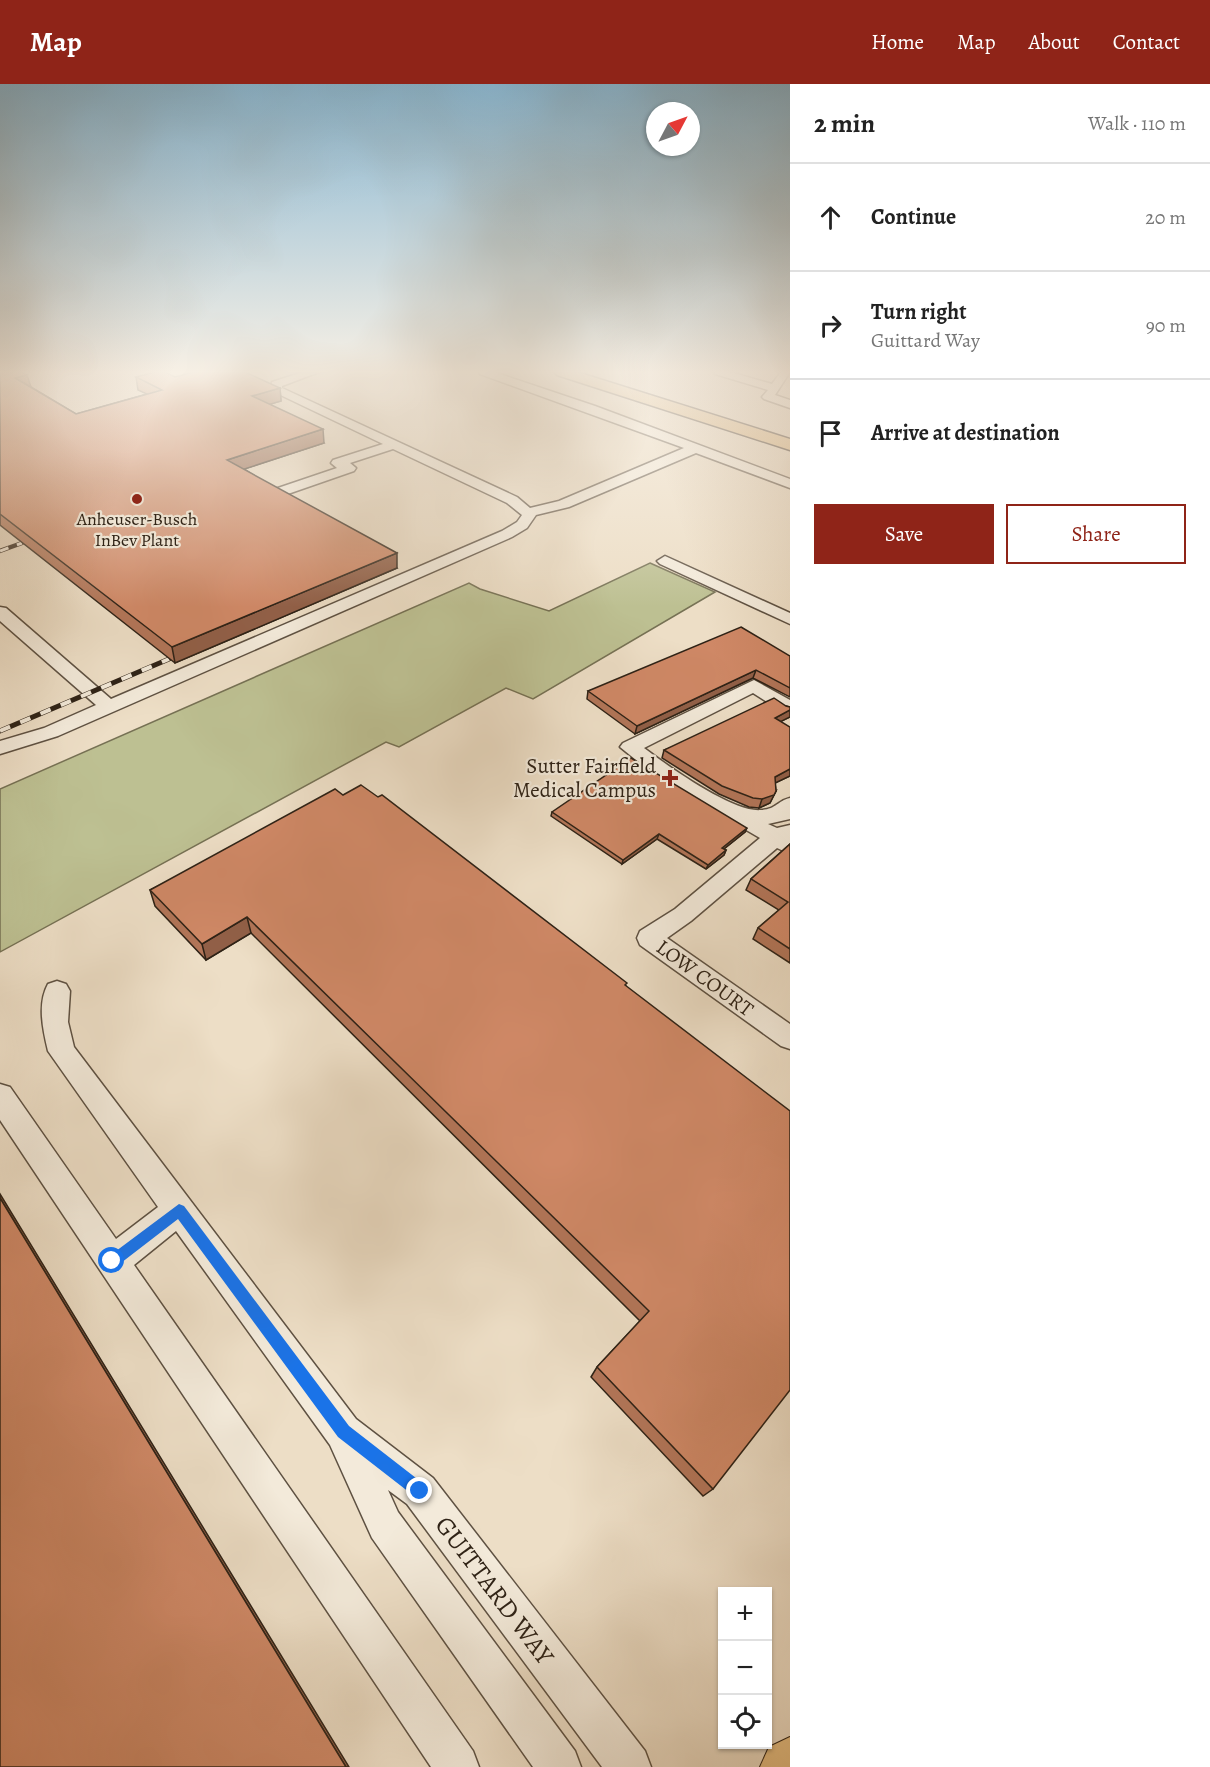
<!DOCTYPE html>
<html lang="en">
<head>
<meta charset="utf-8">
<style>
  :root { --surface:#fff; --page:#f6f6f6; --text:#222; --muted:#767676; --line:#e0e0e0; --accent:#8f2418 }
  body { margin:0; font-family:Alegreya,serif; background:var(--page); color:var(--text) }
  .controls { position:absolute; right:18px; bottom:18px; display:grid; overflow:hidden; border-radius:0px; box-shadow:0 2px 4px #0004 }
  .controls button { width:54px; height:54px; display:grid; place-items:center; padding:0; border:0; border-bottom:2px solid var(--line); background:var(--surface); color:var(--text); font:30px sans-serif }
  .compass { position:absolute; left:646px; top:18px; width:54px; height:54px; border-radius:50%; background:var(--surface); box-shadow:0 2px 4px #0004; rotate:49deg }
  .stop { position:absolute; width:18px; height:18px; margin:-14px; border:4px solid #1a73e8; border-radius:50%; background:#fff }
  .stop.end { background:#1a73e8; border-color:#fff; box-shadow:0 2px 6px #0008 }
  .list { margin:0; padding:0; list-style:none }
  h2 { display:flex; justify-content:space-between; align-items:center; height:78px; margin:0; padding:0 24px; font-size:26px }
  h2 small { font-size:20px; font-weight:400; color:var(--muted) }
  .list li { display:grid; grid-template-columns:39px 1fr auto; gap:18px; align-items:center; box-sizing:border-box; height:108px; padding:0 24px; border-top:2px solid var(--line) }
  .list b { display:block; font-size:22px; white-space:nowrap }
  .list p { margin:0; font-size:20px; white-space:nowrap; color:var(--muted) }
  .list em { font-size:20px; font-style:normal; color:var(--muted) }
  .actions { display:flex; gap:12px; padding:18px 24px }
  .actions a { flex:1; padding:14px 0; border:2px solid var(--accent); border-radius:0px; text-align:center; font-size:21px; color:var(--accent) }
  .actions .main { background:var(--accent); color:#fff }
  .icon { flex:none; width:33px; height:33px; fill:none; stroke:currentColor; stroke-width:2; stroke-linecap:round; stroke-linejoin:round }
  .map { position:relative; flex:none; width:790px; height:1683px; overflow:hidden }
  header { display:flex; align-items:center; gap:36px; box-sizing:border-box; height:84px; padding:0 30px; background:var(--accent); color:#fff }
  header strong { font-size:28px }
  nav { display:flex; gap:33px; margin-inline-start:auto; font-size:21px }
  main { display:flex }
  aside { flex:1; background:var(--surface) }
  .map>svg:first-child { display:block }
</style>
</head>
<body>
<header>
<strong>Map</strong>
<nav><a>Home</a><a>Map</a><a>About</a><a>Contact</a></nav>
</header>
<main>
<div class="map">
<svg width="790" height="1683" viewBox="0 0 790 1683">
  <rect width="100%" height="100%" fill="#eddec6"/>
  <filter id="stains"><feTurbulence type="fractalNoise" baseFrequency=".00333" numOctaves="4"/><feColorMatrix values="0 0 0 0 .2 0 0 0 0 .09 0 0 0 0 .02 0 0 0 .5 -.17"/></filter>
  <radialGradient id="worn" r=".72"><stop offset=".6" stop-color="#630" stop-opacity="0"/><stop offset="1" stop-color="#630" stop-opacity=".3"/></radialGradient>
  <!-- green -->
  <path fill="#bdc092" stroke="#767154" stroke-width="1.5" d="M650,479L715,508L533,615L506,604L399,663L386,658L0,868V705L469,499L480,505L549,527Z"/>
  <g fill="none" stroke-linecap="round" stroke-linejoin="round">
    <defs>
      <g id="minor">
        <path d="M303,288H319L282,302V304L517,413L530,424L559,417L684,364L480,290L479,288H494L595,322L790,395V404L696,369L569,423L536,431L527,444L512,453L58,652L0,670V657L44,644L96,621L0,537V523L6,524L111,615L502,447L517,438L522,431L507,419L393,365L350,379L356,384L354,387L282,412H272L270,409L272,406L337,384L331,379L333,376L383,360L270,306L272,298Z"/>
        <path d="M714,288H730L772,300L781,288H790L775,311L790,316V324L764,315L762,313L768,306L715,290Z"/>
        <path d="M665,472L790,529V540L660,480L657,477Z"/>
        <path d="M754,596L790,616V630L783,628L753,609L644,664C668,682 733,729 761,726C777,725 777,717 790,714V735L768,740L777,744L790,741V770L777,764L691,837L667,854L790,940V965L781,962L640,861L637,854L640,847L675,825L760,754L662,697L620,663L623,659Z"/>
        <path d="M57,897L66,900L70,907L68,938L74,963L356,1335L433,1394L645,1667L651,1683H602L407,1420L388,1406L398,1428L575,1667L581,1683H533L372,1454L330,1361L176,1147L134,1181L473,1667L479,1683H431L0,1036V1000L10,1003L116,1155L158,1123L48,967C43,946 37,920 48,900Z"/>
      </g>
      <path id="major" d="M790,1653V1683H760L769,1663Z"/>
      <path id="highway" d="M554,288H577L790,355V366L557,291Z"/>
    </defs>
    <!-- minor casing -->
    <use href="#minor" stroke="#5e5142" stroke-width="3"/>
    <!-- major casing -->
    <use href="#major" stroke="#2e2216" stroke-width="2"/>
    <!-- highway casing -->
    <use href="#highway" stroke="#2e2216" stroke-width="3"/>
    <!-- minor -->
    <use href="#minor" fill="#f3eada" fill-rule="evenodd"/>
    <!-- major -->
    <use href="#major" fill="#e6bf83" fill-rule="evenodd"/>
    <!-- highway -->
    <use href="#highway" fill="#e6bf83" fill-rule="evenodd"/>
    <defs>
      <path id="rail-far1" d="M0,467L22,459"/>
      <path id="rail" d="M0,647L169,575"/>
    </defs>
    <!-- rail-far1 casing -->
    <use href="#rail-far1" stroke="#2e2216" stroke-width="4.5"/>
    <!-- rail casing -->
    <use href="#rail" stroke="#2e2216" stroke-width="5"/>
    <!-- rail-far1 -->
    <use href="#rail-far1" stroke="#f3eada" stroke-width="3" stroke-dasharray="9" stroke-linecap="butt"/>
    <!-- rail -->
    <use href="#rail" stroke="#f3eada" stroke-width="4" stroke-dasharray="11" stroke-linecap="butt"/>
  </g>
  <!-- wall -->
  <g fill="#b27558" stroke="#2e2216" stroke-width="1.5">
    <path d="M0,288L31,303L76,330L147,310L138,306L136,293H175L280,304L281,317L270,320L324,359L244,385L397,484L175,579L0,441Z"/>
    <path d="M790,572V613L753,594L635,650L587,615L588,607Z"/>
    <path d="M786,622L790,623V633L781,637L790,692L775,699L776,707L770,719L759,724L749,723L719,710L662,674L664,666Z"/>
    <path d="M343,711L626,902L713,1405L703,1412L591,1293L597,1283L640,1237L251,849L206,876L155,822L150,806Z"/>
    <path d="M552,728L745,748L724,765L726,766L724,771L706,785L657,755L622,780L551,732Z"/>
    <path d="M790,760V879L753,855L758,844L779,826L746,806L751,795Z"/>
  </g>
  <!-- shaded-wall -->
  <g fill="#915f47" stroke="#2e2216" stroke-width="1.5">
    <path d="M27,291L31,303L15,294Z"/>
    <path d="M280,304L281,317L254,325L252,312Z"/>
    <path d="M323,345L324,359L229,390L227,376Z"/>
    <path d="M397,469V484L175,579L172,563Z"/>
    <path d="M756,586L753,594L635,650L637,642Z"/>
    <path d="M790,626V633L772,642L775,634Z"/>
    <path d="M790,685V692L771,701L775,693Z"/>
    <path d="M776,707L770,719L759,724L762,715Z"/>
    <path d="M747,744L745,748L720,768L722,764Z"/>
    <path d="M659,750L657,755L622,780L623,776Z"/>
    <path d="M726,766L724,771L706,785L708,781Z"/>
    <path d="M247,833L251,849L206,876L202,860Z"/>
    <path d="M0,1110L349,1683H346L0,1114Z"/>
  </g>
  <!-- building -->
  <g fill="#cf8866" stroke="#2e2216" stroke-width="1.5">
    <path d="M0,288H22L27,291L15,294L76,330L162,306L136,293L155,288H165L175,293L193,288H245L280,304L252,312L323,345L227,376L397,469L172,563L0,430Z"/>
    <path d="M741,543L790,572V604L756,586L637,642L588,607Z"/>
    <path d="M774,614L786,622L790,623V626L775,634L790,643V685L775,693L776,707L774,711L762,715L753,714L722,702L664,666Z"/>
    <path d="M631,674L747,744L722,764L726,766L708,781L659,750L623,776L552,728Z"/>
    <path d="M361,701L378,713L382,711L627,899L625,901L790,1027V1306L713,1405L597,1283L649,1227L247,833L202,860L150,806L335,705L343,711Z"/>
    <path d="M790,760V865L758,844L788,818L751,795Z"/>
    <path d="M0,1114L346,1683H0Z"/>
  </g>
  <!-- sky -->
  <linearGradient id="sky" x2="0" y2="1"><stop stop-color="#88b7d3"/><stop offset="0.55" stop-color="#f7f0e5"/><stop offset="1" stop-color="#f7f0e5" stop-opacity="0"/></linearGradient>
  <rect width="790" height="523" fill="url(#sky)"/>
  <!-- route -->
  <path fill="#1a73e8" d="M179,1120L184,1122L349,1342L425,1401L427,1407L425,1412L420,1414L414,1412L338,1353L178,1135L117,1182L112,1184L108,1182L106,1177L108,1173Z"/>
  <!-- markers -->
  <g fill="#8f2418" stroke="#f3eada" stroke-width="2">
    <circle cx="137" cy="415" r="6"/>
    <path d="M667 685h6v6h6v6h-6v6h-6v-6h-6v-6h6z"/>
  </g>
  <g text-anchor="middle" stroke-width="4.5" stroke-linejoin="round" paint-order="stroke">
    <!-- far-poi labels -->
    <g font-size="18" fill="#2e2216" stroke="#f3eada">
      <text x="137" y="441">Anheuser-Busch<tspan x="137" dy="21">InBev Plant</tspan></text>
    </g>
    <!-- poi labels -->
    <g font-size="21" fill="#2e2216" stroke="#f3eada" text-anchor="end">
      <text x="656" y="689">Sutter Fairfield<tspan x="656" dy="24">Medical Campus</tspan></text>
    </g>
    <!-- street labels -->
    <g font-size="21" fill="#2e2216" stroke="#f3eada">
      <text transform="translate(705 894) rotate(36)" y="7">LOW COURT</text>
    </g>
    <!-- near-street labels -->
    <g font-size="26" fill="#2e2216" stroke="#f3eada">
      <text transform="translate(495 1506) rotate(53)" y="9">GUITTARD WAY</text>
    </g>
  </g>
  <rect width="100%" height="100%" filter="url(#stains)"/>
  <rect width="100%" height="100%" fill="url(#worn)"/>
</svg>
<div class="controls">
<button>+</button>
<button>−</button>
<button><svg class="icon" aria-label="locate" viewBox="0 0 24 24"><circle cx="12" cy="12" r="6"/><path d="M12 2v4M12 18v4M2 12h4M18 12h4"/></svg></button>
</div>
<svg class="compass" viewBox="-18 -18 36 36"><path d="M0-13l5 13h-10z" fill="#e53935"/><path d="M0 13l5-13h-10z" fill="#767676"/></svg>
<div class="stop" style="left:112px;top:1177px"></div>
<div class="stop end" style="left:420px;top:1407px"></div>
</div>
<aside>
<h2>2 min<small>Walk · 110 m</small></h2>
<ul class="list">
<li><svg class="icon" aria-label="ahead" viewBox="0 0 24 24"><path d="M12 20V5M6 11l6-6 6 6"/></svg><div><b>Continue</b></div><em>20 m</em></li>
<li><svg class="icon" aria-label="right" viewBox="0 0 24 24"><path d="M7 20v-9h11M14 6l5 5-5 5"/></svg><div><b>Turn right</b><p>Guittard Way</p></div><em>90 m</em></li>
<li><svg class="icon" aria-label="arrive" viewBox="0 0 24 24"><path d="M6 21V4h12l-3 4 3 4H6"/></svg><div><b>Arrive at destination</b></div></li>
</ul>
<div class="actions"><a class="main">Save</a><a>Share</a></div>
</aside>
</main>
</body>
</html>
